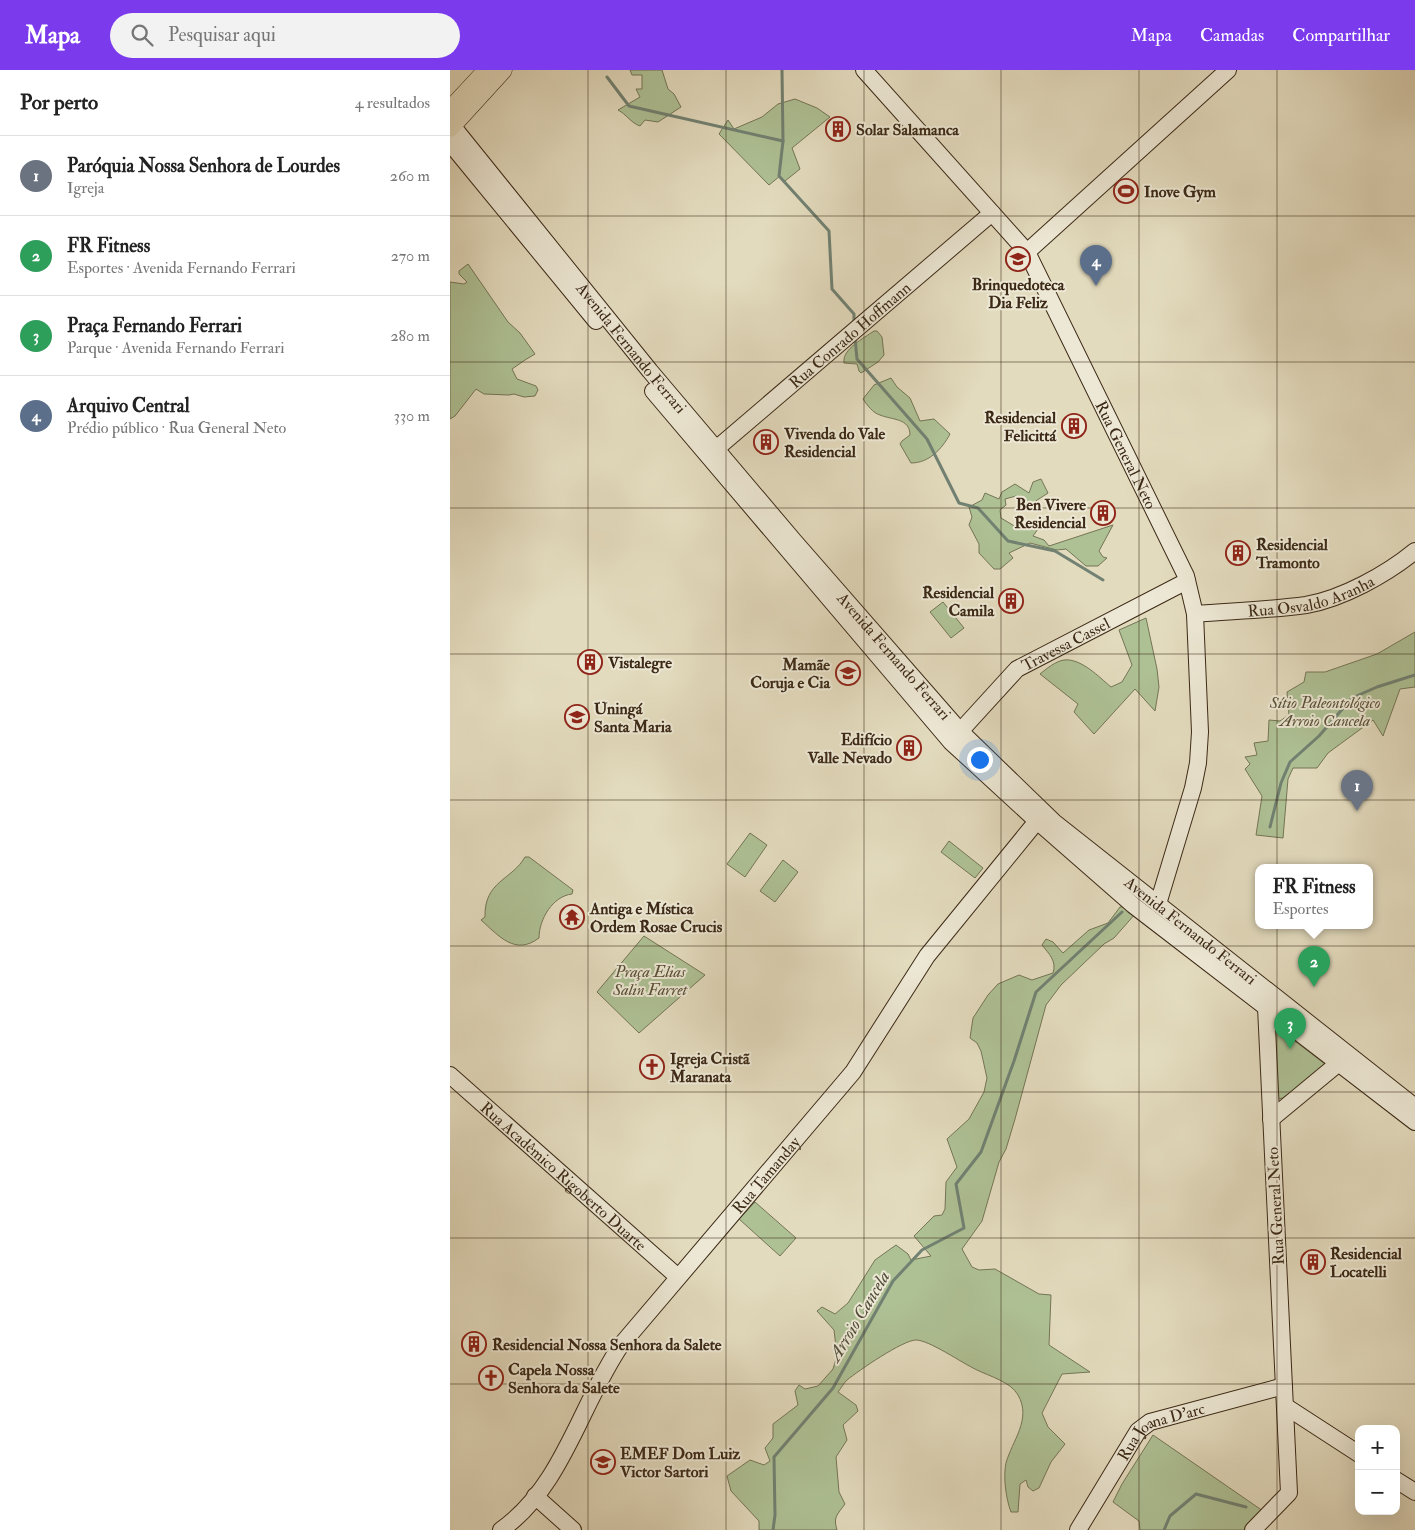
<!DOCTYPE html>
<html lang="pt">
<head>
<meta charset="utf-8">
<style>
  :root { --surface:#fff; --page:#f2f2f2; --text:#222; --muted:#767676; --line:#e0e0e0; --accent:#7c3aed }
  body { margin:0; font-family:"IM FELL Double Pica",serif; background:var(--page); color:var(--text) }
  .controls { position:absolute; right:15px; bottom:15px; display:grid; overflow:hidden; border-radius:10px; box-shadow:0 5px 20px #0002 }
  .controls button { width:45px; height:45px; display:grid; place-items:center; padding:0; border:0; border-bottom:1px solid var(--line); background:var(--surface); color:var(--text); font:25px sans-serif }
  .you { position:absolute; left:529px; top:689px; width:18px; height:18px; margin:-12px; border:4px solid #fff; border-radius:50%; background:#1a73e8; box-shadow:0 0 0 8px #1a73e833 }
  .badge { display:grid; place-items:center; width:32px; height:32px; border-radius:50%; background:var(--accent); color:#fff; font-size:16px; font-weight:700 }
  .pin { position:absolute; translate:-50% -41px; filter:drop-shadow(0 1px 2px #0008) }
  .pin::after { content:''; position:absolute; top:26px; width:18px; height:15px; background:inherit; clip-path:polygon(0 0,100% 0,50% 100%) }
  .popup { position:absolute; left:805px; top:794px; width:118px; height:65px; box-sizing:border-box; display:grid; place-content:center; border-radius:10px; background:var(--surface); filter:drop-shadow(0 1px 4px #0005); font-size:16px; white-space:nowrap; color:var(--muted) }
  .popup b { font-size:19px; color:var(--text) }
  .popup::after { content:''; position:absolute; left:50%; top:100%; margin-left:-10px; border:10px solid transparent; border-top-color:var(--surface) }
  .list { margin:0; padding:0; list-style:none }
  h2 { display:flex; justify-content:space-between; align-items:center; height:65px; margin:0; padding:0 20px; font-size:21px }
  h2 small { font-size:16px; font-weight:400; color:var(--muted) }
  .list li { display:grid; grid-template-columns:32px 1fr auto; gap:15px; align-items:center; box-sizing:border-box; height:80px; padding:0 20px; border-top:1px solid var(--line) }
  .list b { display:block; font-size:19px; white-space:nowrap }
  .list p { margin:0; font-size:16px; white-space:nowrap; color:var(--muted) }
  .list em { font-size:16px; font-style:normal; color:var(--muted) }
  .icon { flex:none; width:28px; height:28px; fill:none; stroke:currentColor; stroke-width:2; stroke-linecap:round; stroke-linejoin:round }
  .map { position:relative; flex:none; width:965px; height:1460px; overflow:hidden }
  header { display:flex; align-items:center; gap:30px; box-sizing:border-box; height:70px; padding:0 25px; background:var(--accent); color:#fff }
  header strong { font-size:24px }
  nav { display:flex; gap:28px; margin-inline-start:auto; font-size:18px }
  .search { width:350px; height:45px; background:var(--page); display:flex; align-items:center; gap:12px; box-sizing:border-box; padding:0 18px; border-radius:28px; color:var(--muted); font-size:19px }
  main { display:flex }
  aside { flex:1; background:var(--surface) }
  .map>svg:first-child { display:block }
</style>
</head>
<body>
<header>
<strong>Mapa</strong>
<div class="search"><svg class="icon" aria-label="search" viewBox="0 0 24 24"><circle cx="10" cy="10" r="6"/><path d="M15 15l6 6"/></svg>Pesquisar aqui</div>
<nav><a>Mapa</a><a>Camadas</a><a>Compartilhar</a></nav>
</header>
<main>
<aside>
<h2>Por perto<small>4 resultados</small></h2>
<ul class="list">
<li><span class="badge" style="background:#6b7280">1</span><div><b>Paróquia Nossa Senhora de Lourdes</b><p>Igreja</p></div><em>260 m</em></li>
<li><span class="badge" style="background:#2e9e5b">2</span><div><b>FR Fitness</b><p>Esportes · Avenida Fernando Ferrari</p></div><em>270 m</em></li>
<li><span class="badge" style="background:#2e9e5b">3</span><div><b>Praça Fernando Ferrari</b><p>Parque · Avenida Fernando Ferrari</p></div><em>280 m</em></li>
<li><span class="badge" style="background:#5c6f8a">4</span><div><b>Arquivo Central</b><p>Prédio público · Rua General Neto</p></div><em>330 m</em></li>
</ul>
</aside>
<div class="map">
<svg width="965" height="1460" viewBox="0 0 965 1460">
  <rect width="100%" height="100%" fill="#e3dbbe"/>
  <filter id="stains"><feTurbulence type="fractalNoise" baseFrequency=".004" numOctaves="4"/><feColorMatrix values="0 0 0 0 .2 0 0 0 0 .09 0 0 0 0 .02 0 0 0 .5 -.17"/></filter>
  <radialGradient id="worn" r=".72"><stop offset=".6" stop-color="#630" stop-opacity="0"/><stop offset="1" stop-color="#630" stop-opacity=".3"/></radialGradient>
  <!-- green -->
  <g fill="#aec195" stroke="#747556">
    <path d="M180,0H212L218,19L224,24L231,37L208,52L195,50L190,56C181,53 176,44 168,40L190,27L186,19H192V5H182Z"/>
    <path d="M345,29L367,38L380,47L342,78L350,99L335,111L330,106L319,115L269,64L278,50L284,59L312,47L328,34Z"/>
    <path d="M18,194L58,252L70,263L85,284L75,290L62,299L67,309L86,316L88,320L85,326L74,327L64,324L59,325L34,324L26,319L5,346L0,349V212L14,214L17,212L9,204V201Z"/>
    <path d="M424,261H427L432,267L434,285L428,292L411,303L409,301L407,294L394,293C392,279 414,268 424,261Z"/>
    <path d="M441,308L447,317L460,328L470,351L484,349L500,364C492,379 479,393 461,393L450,374L452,371L460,365C460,348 442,350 430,345C423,343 417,335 413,329L424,315Z"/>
    <path d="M591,409L598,423L572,440L573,431L566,426L555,429L556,435L550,440L551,448L566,457L584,455L588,459L583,466L594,470L599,476L663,455L649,481L653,487L657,488L648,496H636L616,479L607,480L580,473L559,483L563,488L550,499H544L529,483V474L519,455L522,447L519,437L532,430L535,423L549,429L552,422L565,414L579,423L583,412Z"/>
    <path d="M493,532L514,558L501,568L480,542Z"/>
    <path d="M696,548L707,599L709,617L705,641L685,619L644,664L624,642L628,634L590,604C596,599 606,591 614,590C631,588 649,607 661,617L672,612L682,595L669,560Z"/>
    <path d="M965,562V617L950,619L933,666L923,650L878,683L867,698H843L838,709L833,768L806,765L812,726L795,699L800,694L795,687L807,685L804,673L818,671L819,650L830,651L839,645L837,622L854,612L856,602H875L927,584Z"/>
    <path d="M300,763L317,775L295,807L277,794Z"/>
    <path d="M499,771L533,798L525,808L491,782Z"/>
    <path d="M75,787H79L123,820L122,824C103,826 89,849 89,868C65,886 49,866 31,850L35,847C34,811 62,810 75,787Z"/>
    <path d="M333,790L348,802L325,832L310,821Z"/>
    <path d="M678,836L686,843L664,868L654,874L611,915L596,935L565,1049L556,1079L549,1092L532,1151L512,1179L522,1197L529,1200L545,1199L589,1224L601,1225L599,1275L640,1302L612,1304L592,1343L598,1357L615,1374L601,1392L589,1418L583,1421L578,1417L576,1410L570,1414L568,1442H561C556,1429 553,1407 556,1393C562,1371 582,1349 568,1325C561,1312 539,1306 527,1300C512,1293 479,1270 466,1270C453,1270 408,1301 397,1310C394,1313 391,1318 388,1322L406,1335L408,1341L393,1355L397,1370L386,1387L389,1422L395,1434C387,1445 383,1447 387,1460H309V1451L281,1421L277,1406L300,1390L314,1395L320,1391L315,1378L323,1368V1354L348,1335L345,1321L349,1315L355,1319L368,1316L383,1299L387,1286L384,1260L367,1241L372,1237L385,1244L398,1233L425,1190L446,1175L458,1184L461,1190L481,1186L464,1166L484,1146L492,1145L495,1139L496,1112L507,1097L497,1069L519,1049L534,1022L537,1008L531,981L527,973L520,968L523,948L538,925L548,914L569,905L582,910L603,903C607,891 599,884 592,875L596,869L603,872L613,883L639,860L658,853L670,837Z"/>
    <path d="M194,866L255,905L189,963L147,922Z"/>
    <path d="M829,959L875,994L873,998L833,1028L827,1029L823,964Z"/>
    <path d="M305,1132L346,1168L330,1186L289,1149Z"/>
    <path d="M703,1365L813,1441L796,1460H690L689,1451L663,1432L672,1414Z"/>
  </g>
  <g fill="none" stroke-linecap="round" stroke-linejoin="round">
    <!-- stream -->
    <g stroke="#718172" stroke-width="3">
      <path d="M332,0L333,71"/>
      <path d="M157,7L179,36L333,71L329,106L379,161L382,219L404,244V254"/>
      <path d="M405,268L407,289L477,369L509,433L528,438L558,471L605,481L653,510"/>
      <path d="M820,757L831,713L840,692L869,666L902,628L927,617L965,605"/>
      <path d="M323,1460L325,1445L324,1387L383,1318L443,1211L472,1180L514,1158L506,1114L531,1082L564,991L586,922L672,842"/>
      <path d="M714,1460L720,1446L746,1424L796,1437"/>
    </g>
    <defs>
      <g id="secondary">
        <path id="s1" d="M414,0L577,182L736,506L745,544L750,662L748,693L743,718L708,834"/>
        <path id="s2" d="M0,53L200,301L344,471L510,661L604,752L965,1037"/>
        <path d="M0,73L146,251"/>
        <path d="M577,182L778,0"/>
        <path d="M203,321L501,672L587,751L683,835L965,1052"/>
        <path id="s3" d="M259,385L542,143"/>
        <path id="s4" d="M745,544C781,541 820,540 856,535C892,529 937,504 965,481"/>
        <path id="s5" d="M504,668L567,599L737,511"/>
        <path id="s6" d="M0,1005L228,1207"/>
        <path d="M821,1049L896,987"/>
        <path d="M835,1336L909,1384"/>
        <path d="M946,1410L965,1422"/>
        <path d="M85,1426L123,1460"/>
        <path id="s7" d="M51,1460C113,1416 130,1335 171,1275L403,1002L477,886L587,751"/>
        <path id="s8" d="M628,1460L688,1361L700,1352L834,1316"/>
        <path d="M803,1460L839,1423L816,937"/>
      </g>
      <g id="primary">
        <path d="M0,40L37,0"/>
        <path d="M0,58L53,0"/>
      </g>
    </defs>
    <!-- secondary casing -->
    <use href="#secondary" stroke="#3b2916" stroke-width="18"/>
    <!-- primary casing -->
    <use href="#primary" stroke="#3b2916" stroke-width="19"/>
    <!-- secondary -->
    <use href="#secondary" stroke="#ede8d5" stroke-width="16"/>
    <!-- primary -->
    <use href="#primary" stroke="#e3dbbe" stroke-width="18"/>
  </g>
  <!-- grid -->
  <path fill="none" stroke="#3b2916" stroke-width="1" stroke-opacity="0.55" d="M138,0V1460M276,0V1460M414,0V1460M551,0V1460M689,0V1460M827,0V1460M0,146H965M0,292H965M0,438H965M0,584H965M0,730H965M0,876H965M0,1022H965M0,1168H965M0,1314H965"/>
  <!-- icons -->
  <defs>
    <symbol id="building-ring" viewBox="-11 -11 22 22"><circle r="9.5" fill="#ede8d5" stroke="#8f2418" stroke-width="1.5"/><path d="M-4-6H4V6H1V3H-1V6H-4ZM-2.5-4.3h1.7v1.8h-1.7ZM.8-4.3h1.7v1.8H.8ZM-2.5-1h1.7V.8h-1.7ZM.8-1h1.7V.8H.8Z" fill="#8f2418"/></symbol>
    <symbol id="stadium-ring" viewBox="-11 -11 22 22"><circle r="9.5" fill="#ede8d5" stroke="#8f2418" stroke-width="1.5"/><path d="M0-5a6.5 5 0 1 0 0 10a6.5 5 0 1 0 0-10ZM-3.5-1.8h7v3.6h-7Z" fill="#8f2418"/></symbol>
    <symbol id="school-ring" viewBox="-11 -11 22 22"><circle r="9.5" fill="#ede8d5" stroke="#8f2418" stroke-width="1.5"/><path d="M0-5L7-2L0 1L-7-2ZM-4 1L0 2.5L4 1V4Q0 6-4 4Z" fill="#8f2418"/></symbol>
    <symbol id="university-ring" viewBox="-11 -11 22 22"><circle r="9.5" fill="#ede8d5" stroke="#8f2418" stroke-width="1.5"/><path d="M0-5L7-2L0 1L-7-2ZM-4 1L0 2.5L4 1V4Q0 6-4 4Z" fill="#8f2418"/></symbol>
    <symbol id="temple-ring" viewBox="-11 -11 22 22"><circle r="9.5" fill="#ede8d5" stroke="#8f2418" stroke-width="1.5"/><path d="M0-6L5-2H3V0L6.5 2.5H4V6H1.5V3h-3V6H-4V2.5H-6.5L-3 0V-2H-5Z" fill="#8f2418"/></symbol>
    <symbol id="church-ring" viewBox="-11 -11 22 22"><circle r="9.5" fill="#ede8d5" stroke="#8f2418" stroke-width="1.5"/><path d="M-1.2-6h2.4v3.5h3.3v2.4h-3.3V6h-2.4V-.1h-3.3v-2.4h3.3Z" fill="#8f2418"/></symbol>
  </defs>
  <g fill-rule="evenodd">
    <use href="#building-ring" x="374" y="45" width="28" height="28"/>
    <use href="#stadium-ring" x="662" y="107" width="28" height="28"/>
    <use href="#school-ring" x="554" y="175" width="28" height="28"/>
    <use href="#building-ring" x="610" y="342" width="28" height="28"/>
    <use href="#building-ring" x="302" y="358" width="28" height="28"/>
    <use href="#building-ring" x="639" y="429" width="28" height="28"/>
    <use href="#building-ring" x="774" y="469" width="28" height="28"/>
    <use href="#building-ring" x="547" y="517" width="28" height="28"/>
    <use href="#building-ring" x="126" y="578" width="28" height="28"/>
    <use href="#school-ring" x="384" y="589" width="28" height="28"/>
    <use href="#university-ring" x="113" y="633" width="28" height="28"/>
    <use href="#building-ring" x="445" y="664" width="28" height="28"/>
    <use href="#temple-ring" x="108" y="833" width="28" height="28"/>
    <use href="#church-ring" x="188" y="983" width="28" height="28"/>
    <use href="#building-ring" x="849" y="1178" width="28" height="28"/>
    <use href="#building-ring" x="10" y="1260" width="28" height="28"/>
    <use href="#church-ring" x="27" y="1294" width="28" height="28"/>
    <use href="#school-ring" x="139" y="1378" width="28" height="28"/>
  </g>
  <g text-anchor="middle" stroke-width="4" stroke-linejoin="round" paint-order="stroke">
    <!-- poi labels -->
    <g font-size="16" font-weight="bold" fill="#3b2916" stroke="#ede8d5" text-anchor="start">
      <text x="406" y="65">Solar Salamanca</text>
      <text x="694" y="127">Inove Gym</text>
      <text x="568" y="220" text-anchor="middle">Brinquedoteca<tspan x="568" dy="18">Dia Feliz</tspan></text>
      <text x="606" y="353" text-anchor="end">Residencial<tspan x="606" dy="18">Felicittá</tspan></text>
      <text x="334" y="369">Vivenda do Vale<tspan x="334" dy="18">Residencial</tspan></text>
      <text x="636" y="440" text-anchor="end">Ben Vivere<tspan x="636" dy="18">Residencial</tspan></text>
      <text x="806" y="480">Residencial<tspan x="806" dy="18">Tramonto</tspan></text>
      <text x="544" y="528" text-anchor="end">Residencial<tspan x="544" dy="18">Camila</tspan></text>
      <text x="158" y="598">Vistalegre</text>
      <text x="380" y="600" text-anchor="end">Mamãe<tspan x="380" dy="18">Coruja e Cia</tspan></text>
      <text x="144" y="644">Uningá<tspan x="144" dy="18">Santa Maria</tspan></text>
      <text x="442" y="675" text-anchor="end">Edifício<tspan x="442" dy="18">Valle Nevado</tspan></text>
      <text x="140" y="844">Antiga e Mística<tspan x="140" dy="18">Ordem Rosae Crucis</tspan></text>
      <text x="220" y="994">Igreja Cristã<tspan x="220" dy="18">Maranata</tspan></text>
      <text x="880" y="1189">Residencial<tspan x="880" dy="18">Locatelli</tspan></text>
      <text x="42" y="1280">Residencial Nossa Senhora da Salete</text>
      <text x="58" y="1305">Capela Nossa<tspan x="58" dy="18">Senhora da Salete</tspan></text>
      <text x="170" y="1389">EMEF Dom Luiz<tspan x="170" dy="18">Victor Sartori</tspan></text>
    </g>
    <!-- street labels -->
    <g font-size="16" fill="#3b2916" stroke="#ede8d5">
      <text dy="6" stroke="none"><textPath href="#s3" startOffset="185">Rua Conrado Hoffmann</textPath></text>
      <text dy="6" stroke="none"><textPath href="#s2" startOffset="289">Avenida Fernando Ferrari</textPath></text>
      <text dy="6" stroke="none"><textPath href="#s1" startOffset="470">Rua General Neto</textPath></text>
      <text dy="6" stroke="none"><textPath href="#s4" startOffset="118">Rua Osvaldo Aranha</textPath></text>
      <text dy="6" stroke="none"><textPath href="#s5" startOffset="148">Travessa Cassel</textPath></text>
      <text dy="6" stroke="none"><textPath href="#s2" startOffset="694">Avenida Fernando Ferrari</textPath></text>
      <text dy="6" stroke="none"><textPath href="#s2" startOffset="1099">Avenida Fernando Ferrari</textPath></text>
      <text dy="6" stroke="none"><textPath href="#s7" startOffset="446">Rua Tamanday</textPath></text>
      <text dy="6" stroke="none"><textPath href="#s6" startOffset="152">Rua Acadêmico Rigoberto Duarte</textPath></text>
      <text transform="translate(825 1136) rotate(-93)" y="6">Rua General Neto</text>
      <text dy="6" stroke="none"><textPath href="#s8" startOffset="135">Rua Joana D'arc</textPath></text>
    </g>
    <!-- park labels -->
    <g font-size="16" font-style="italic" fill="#584f36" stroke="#ede8d5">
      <text x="875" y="638">Sítio Paleontológico<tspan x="875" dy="18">Arroio Cancela</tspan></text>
      <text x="200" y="907">Praça Elias<tspan x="200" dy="18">Salin Farret</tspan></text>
    </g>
    <!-- water labels -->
    <g font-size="18" font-style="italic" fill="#524e3c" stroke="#ede8d5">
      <text transform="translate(409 1246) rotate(-59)" y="6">Arroio Cancela</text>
    </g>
  </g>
  <rect width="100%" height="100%" filter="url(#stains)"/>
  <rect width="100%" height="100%" fill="url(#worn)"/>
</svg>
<div class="controls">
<button>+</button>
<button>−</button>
</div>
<div class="you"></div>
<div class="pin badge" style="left:907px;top:741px;background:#6b7280">1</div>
<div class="pin badge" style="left:864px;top:917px;background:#2e9e5b">2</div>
<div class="popup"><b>FR Fitness</b>Esportes</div>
<div class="pin badge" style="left:840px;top:979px;background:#2e9e5b">3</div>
<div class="pin badge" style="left:646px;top:216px;background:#5c6f8a">4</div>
</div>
</main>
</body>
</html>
